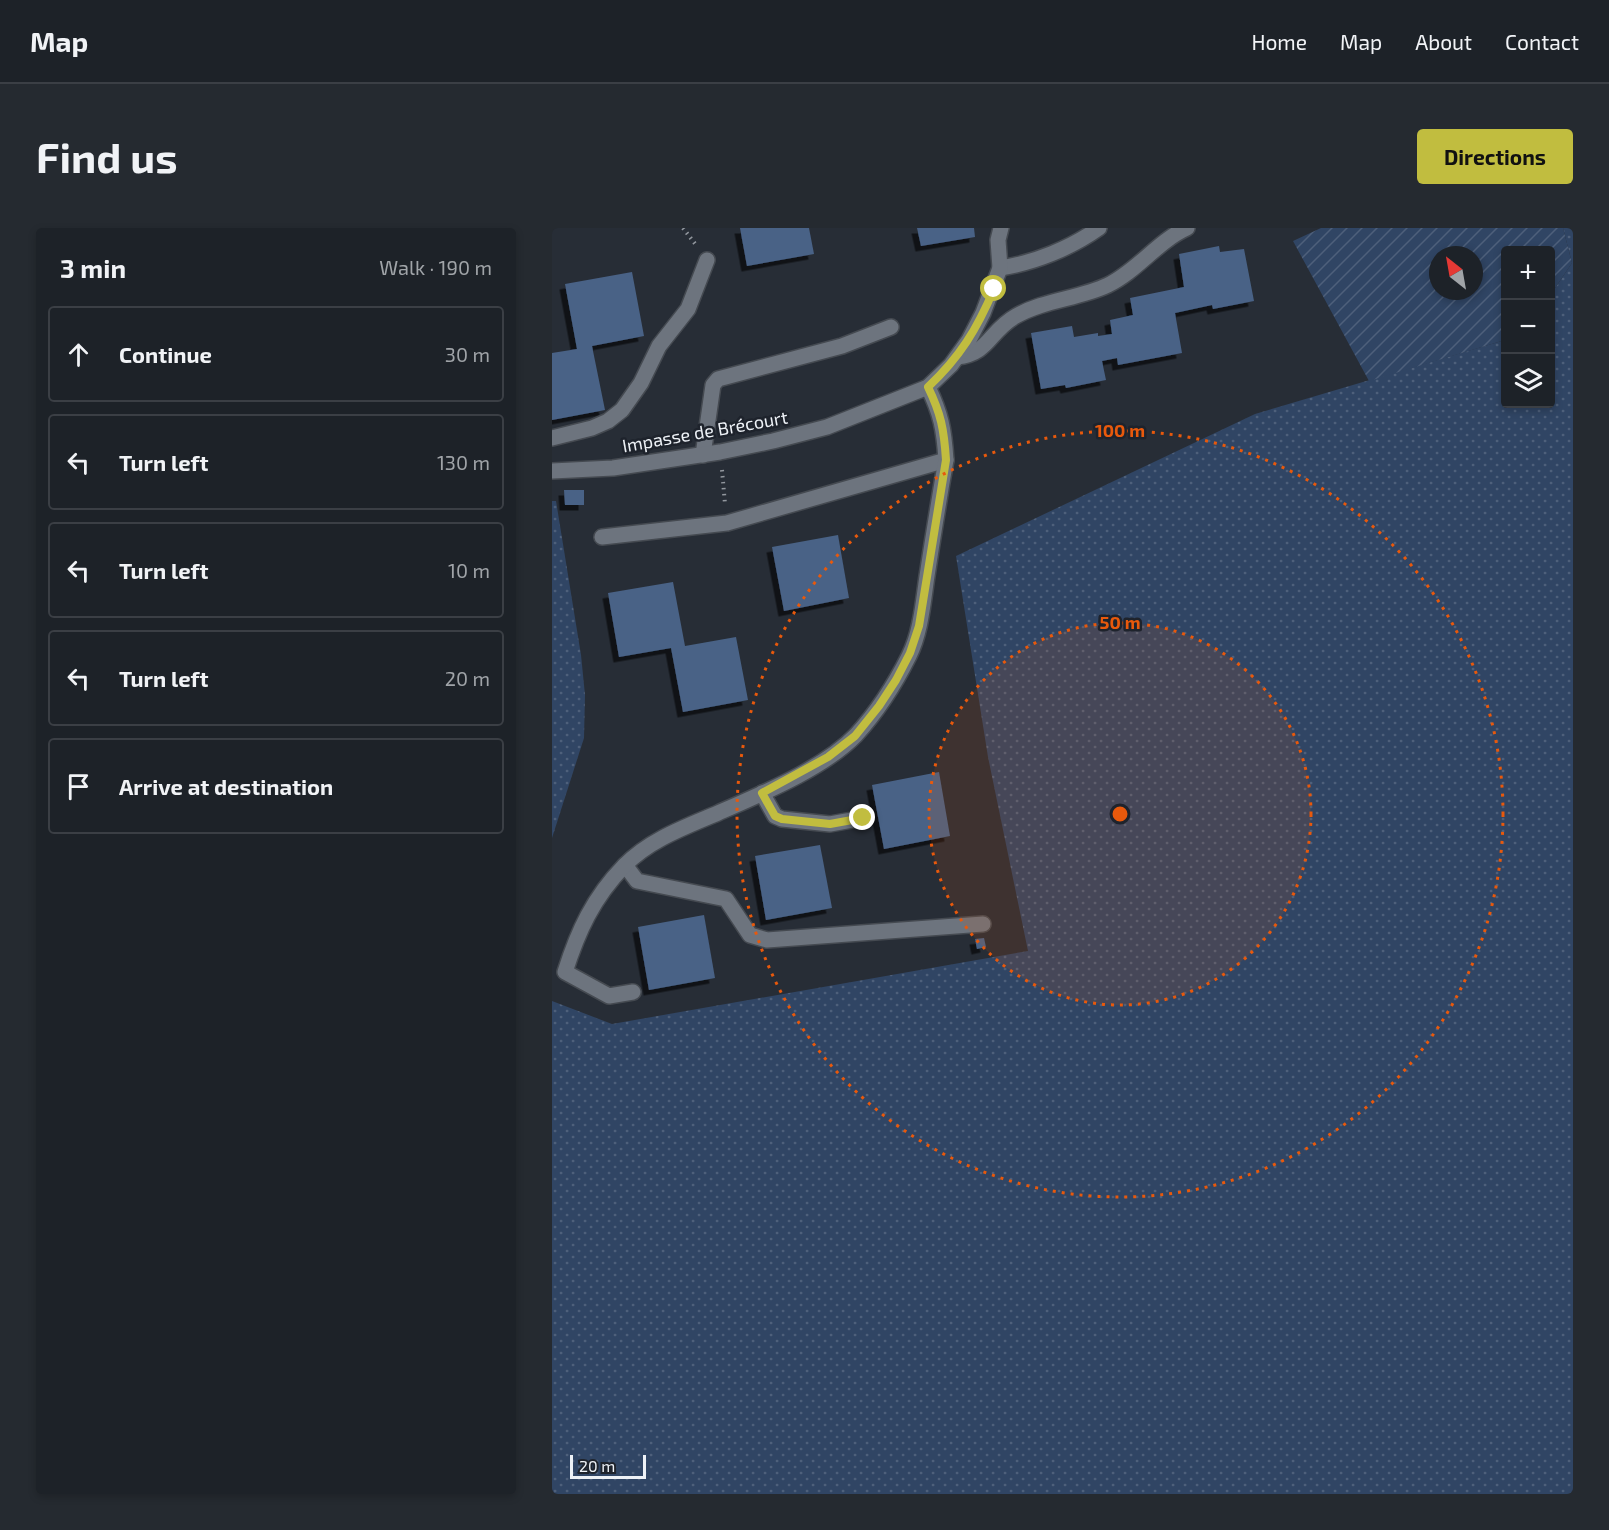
<!DOCTYPE html>
<html lang="en">
<head>
<meta charset="utf-8">
<style>
  :root { --surface:#1d2228; --page:#252a30; --text:#f1f3f6; --muted:#a0a4a8; --line:#3b3f45; --accent:#c1bd3f }
  body { margin:0; font-family:"Exo 2",sans-serif; background:var(--page); color:var(--text) }
  .controls { position:absolute; right:18px; top:18px; display:grid; overflow:hidden; border-radius:6px; box-shadow:0 3px 9px #0003 }
  .controls button { width:54px; height:54px; display:grid; place-items:center; padding:0; border:0; border-bottom:2px solid var(--line); background:var(--surface); color:var(--text); font:30px sans-serif }
  .compass { position:absolute; left:877px; top:18px; width:54px; height:54px; border-radius:50%; background:var(--surface); box-shadow:0 3px 9px #0003; rotate:329deg }
  .scale { position:absolute; left:18px; bottom:15px; width:76px; box-sizing:border-box; padding-left:6px; border:3px solid #edf1f6; border-top:0; font-size:16px; line-height:21px; white-space:nowrap; color:#edf1f6; -webkit-text-stroke:4px #1e232c; paint-order:stroke }
  .stop { position:absolute; width:18px; height:18px; margin:-14px; border:4px solid #c1bd3f; border-radius:50%; background:#fff }
  .stop.end { background:#c1bd3f; border-color:#fff; box-shadow:0 2px 6px #0008 }
  .list { margin:0; padding:0; list-style:none }
  h2 { display:flex; justify-content:space-between; align-items:center; height:78px; margin:0; padding:0 24px; font-size:26px }
  h2 small { font-size:20px; font-weight:400; color:var(--muted) }
  .list li { display:grid; grid-template-columns:39px 1fr auto; gap:18px; align-items:center; box-sizing:border-box; height:96px; margin:0 12px 12px; padding:0 12px; border:2px solid var(--line); border-radius:6px }
  .list b { display:block; font-size:22px; white-space:nowrap }
  .list em { font-size:20px; font-style:normal; color:var(--muted) }
  .icon { flex:none; width:33px; height:33px; fill:none; stroke:currentColor; stroke-width:2; stroke-linecap:round; stroke-linejoin:round }
  .map { position:relative; flex:none; width:1021px; height:1266px; overflow:hidden; border-radius:6px }
  header { display:flex; align-items:center; gap:36px; box-sizing:border-box; height:84px; padding:0 30px; background:var(--surface); border-bottom:2px solid var(--line) }
  header strong { font-size:28px }
  nav { display:flex; gap:33px; margin-inline-start:auto; font-size:21px }
  .intro { display:flex; align-items:center; justify-content:space-between; box-sizing:border-box; height:144px; padding:0 36px }
  h1 { margin:0; font-size:42px }
  .button { padding:15px 27px; border-radius:6px; background:var(--accent); color:#111; font-size:21px; font-weight:700 }
  main { display:flex; gap:36px; padding:0 36px }
  aside { flex:1; background:var(--surface); border-radius:6px; box-shadow:0 3px 9px #0003 }
  .map>svg:first-child { display:block }
</style>
</head>
<body>
<header>
<strong>Map</strong>
<nav><a>Home</a><a>Map</a><a>About</a><a>Contact</a></nav>
</header>
<div class="intro"><h1>Find us</h1><a class="button">Directions</a></div>
<main>
<aside>
<h2>3 min<small>Walk · 190 m</small></h2>
<ul class="list">
<li><svg class="icon" aria-label="ahead" viewBox="0 0 24 24"><path d="M12 20V5M6 11l6-6 6 6"/></svg><div><b>Continue</b></div><em>30 m</em></li>
<li><svg class="icon" aria-label="left" viewBox="0 0 24 24"><path d="M17 20v-9H6M10 6l-5 5 5 5"/></svg><div><b>Turn left</b></div><em>130 m</em></li>
<li><svg class="icon" aria-label="left" viewBox="0 0 24 24"><path d="M17 20v-9H6M10 6l-5 5 5 5"/></svg><div><b>Turn left</b></div><em>10 m</em></li>
<li><svg class="icon" aria-label="left" viewBox="0 0 24 24"><path d="M17 20v-9H6M10 6l-5 5 5 5"/></svg><div><b>Turn left</b></div><em>20 m</em></li>
<li><svg class="icon" aria-label="arrive" viewBox="0 0 24 24"><path d="M6 21V4h12l-3 4 3 4H6"/></svg><div><b>Arrive at destination</b></div></li>
</ul>
</aside>
<div class="map">
<svg width="1021" height="1266" viewBox="0 0 1021 1266">
  <defs>
    <pattern id="grass-dots" width="8" height="8" patternUnits="userSpaceOnUse" patternTransform="scale(1.5)"><rect width="8" height="8" fill="#304564"/><path d="M2 2h.1M6 6h.1" fill="none" stroke="#4e607b" stroke-width="1.8" stroke-linecap="round"/></pattern>
    <pattern id="garden-furrows" width="10" height="10" patternUnits="userSpaceOnUse" patternTransform="scale(1.5)"><rect width="10" height="10" fill="#304564"/><path d="M-1 1l2-2M0 10L10 0M9 11l2-2" fill="none" stroke="#4e607b"/></pattern>
    <filter id="shadow"><feDropShadow dx="-5.5" dy="5.5" stdDeviation="0" flood-color="#0009"/></filter>
  </defs>
  <rect width="100%" height="100%" fill="#272d36"/>
  <!-- grass -->
  <g fill="url(#grass-dots)">
    <path d="M1011,0H1021V1266H0V773L60,796L476,723L436,529L404,328L703,186L953,112L954,176H999V66L1020,35Z"/>
    <path d="M0,273H4L29,427L33,467L32,510L0,610Z"/>
  </g>
  <!-- garden -->
  <path fill="url(#garden-furrows)" fill-rule="evenodd" d="M769,0H1011L1020,35L999,66V22H954L953,112L817,153L741,13ZM886,27H922V63H886Z"/>
  <!-- building -->
  <g fill="#496286" filter="url(#shadow)">
    <path d="M188,0H257L262,26L195,38Z"/>
    <path d="M365,0H422L423,9L369,18Z"/>
    <path d="M667,18L668,24L692,21L702,73L661,81L660,77L623,85L630,125L566,137L565,130L550,133L554,152L514,160L513,157L489,161L479,105L520,98L522,109L546,105V108L560,106L558,92L581,87L578,70L632,59L627,26Z"/>
    <path d="M80,44L92,108L40,118L53,182L0,192V125L25,121L13,56Z"/>
    <path d="M12,262H32V277H13Z"/>
    <path d="M286,307L297,370L232,383L220,319Z"/>
    <path d="M121,354L133,418L184,409L196,472L131,484L119,420L67,429L56,365Z"/>
    <path d="M387,544L398,608L332,621L320,557Z"/>
    <path d="M268,617L280,680L214,692L203,628Z"/>
    <path d="M152,687L163,750L97,762L86,699Z"/>
    <path d="M432,710L434,719L425,721L423,711Z"/>
  </g>
  <g fill="none" stroke-linecap="round" stroke-linejoin="round">
    <defs>
      <g id="minor">
        <path d="M448,40C482,35 519,20 547,0"/>
        <path d="M405,129C437,126 437,103 464,88C492,72 526,71 556,57C585,43 606,13 635,0"/>
        <path d="M0,210L40,200L56,193L70,182L89,155L107,118L136,81L155,32"/>
        <path d="M151,227L161,157L166,151L290,118L339,99"/>
        <path d="M0,243L61,240L168,224L221,213L275,199L376,159L399,137L417,112L431,85L448,40L446,12L449,0"/>
        <path d="M50,309L175,295L394,232"/>
        <path d="M210,565L223,588L230,591L278,596L311,590"/>
        <path d="M73,637L85,653L174,671L198,707L215,712L431,696"/>
        <path d="M81,764L57,768L13,744C26,703 41,670 72,638C97,612 133,599 166,585C209,566 271,541 304,507C325,484 343,456 357,428C369,404 371,375 375,348C381,309 387,271 394,232C392,201 389,186 376,159"/>
      </g>
    </defs>
    <!-- minor casing -->
    <use href="#minor" stroke="#454a51" stroke-width="18"/>
    <!-- path -->
    <g stroke="#92979e" stroke-width="4" stroke-dasharray="1.5 4.5" stroke-linecap="butt">
      <path d="M131,0L144,17"/>
      <path d="M170,242L173,276"/>
    </g>
    <!-- minor -->
    <use href="#minor" stroke="#6d747e" stroke-width="15"/>
  </g>
  <g fill="none" stroke-linecap="round" stroke-linejoin="round">
    <!-- route -->
    <path stroke="#c1bd3f" stroke-width="8" d="M311,590L278,596L230,591L223,588L210,565L276,529L303,508L327,478L344,452L358,425L367,398L394,232C392,201 389,186 376,159C408,129 425,101 442,61"/>
  </g>
  <!-- distance rings -->
  <circle cx="568" cy="586" r="191" fill="#e8590c" fill-opacity=".12"/>
  <g fill="none" stroke="#e8590c" stroke-width="3" stroke-dasharray="3 6">
    <circle cx="568" cy="586" r="191"/>
    <circle cx="568" cy="586" r="383"/>
  </g>
  <g text-anchor="middle" stroke-width="5" stroke-linejoin="round" paint-order="stroke">
    <!-- street labels -->
    <g font-size="18" fill="#edf1f6" stroke="#1e232c">
      <text transform="translate(153 204) rotate(-10)" y="6">Impasse de Brécourt</text>
    </g>
  </g>
  <circle cx="568" cy="586" r="9" fill="#e8590c" stroke="#1e232c" stroke-width="3"/>
  <g font-size="18" text-anchor="middle" font-weight="bold" fill="#e8590c" stroke="#1e232c" stroke-width="5" stroke-linejoin="round" paint-order="stroke">
    <text x="568" y="209">100 m</text>
    <text x="568" y="401">50 m</text>
  </g>
</svg>
<div class="controls">
<button>+</button>
<button>−</button>
<button><svg class="icon" aria-label="layers" viewBox="0 0 24 24"><path d="M12 4l9 5-9 5-9-5zM3 14l9 5 9-5"/></svg></button>
</div>
<svg class="compass" viewBox="-18 -18 36 36"><path d="M0-13l5 13h-10z" fill="#e53935"/><path d="M0 13l5-13h-10z" fill="#a0a4a8"/></svg>
<div class="scale">20 m</div>
<div class="stop" style="left:442px;top:61px"></div>
<div class="stop end" style="left:311px;top:590px"></div>
</div>
</main>
</body>
</html>
